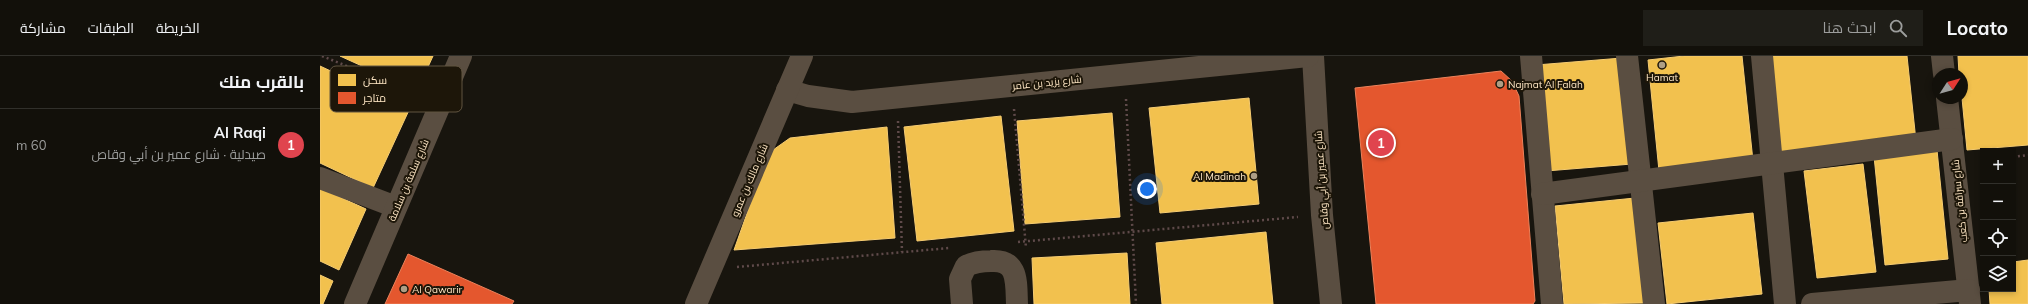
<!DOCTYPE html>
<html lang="ar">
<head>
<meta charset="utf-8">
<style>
  :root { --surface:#12100a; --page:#1f1e18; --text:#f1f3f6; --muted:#9c9d9c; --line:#31302b; --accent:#0f766e }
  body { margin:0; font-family:Mulish,Cairo,sans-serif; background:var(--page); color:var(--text); direction:rtl }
  .controls { position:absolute; right:12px; bottom:12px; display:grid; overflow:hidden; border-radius:0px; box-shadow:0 2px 6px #0003 }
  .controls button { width:36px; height:36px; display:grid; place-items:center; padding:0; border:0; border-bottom:1px solid var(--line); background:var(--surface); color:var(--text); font:20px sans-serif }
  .compass { position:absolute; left:1612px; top:12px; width:36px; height:36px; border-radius:50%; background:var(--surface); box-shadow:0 2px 6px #0003; rotate:54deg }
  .you { position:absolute; left:827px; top:133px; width:14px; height:14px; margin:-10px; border:3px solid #fff; border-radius:50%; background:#1a73e8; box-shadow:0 0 0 6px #1a73e833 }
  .badge { display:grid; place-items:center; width:26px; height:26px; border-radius:50%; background:var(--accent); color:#fff; font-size:13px; font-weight:700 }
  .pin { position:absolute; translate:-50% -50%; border:2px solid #fff; box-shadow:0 1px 4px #0006 }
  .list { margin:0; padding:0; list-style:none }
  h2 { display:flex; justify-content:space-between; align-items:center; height:52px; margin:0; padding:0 16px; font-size:17px }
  h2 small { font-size:13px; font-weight:400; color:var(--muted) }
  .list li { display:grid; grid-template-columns:26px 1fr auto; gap:12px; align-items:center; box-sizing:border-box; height:72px; padding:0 16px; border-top:1px solid var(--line) }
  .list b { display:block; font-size:15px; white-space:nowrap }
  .list p { margin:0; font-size:13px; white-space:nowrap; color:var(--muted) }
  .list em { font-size:13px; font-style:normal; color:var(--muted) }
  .icon { flex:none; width:22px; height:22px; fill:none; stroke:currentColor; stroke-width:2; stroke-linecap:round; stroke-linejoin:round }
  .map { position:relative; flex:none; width:1708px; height:248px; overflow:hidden; direction:ltr }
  header { display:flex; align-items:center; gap:24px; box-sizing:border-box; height:56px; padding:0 20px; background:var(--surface); border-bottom:1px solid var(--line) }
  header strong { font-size:19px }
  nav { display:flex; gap:22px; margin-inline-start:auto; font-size:14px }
  .search { width:280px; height:36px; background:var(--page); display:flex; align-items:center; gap:10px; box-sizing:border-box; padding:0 14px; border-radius:0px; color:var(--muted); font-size:15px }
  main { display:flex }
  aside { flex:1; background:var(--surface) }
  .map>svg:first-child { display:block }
</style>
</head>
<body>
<header>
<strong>Locato</strong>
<div class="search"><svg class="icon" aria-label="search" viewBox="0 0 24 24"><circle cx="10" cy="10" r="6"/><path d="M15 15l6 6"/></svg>ابحث هنا</div>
<nav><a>الخريطة</a><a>الطبقات</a><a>مشاركة</a></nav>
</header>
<main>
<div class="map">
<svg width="1708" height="248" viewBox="0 0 1708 248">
  <rect width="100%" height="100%" fill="#18150e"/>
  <!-- homes -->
  <g fill="#f2c14e" stroke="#f6cc72">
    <path d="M20,0H113L97,35Z"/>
    <path d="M1364,0H1422L1433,105L1339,115L1328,4Z"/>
    <path d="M1450,0H1587L1596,85L1461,99Z"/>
    <path d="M1638,0H1708V89L1647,94L1642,42V18H1639Z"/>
    <path d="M1302,2L1312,108L1226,115L1216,9Z"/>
    <path d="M0,10L90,52L53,132L0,107Z"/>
    <path d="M929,42L939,148L840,157L829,52Z"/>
    <path d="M792,57L800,161L705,168L697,65Z"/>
    <path d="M681,60L694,175L597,185L584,71Z"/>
    <path d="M567,71L575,182L414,194L444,109L453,94L470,82Z"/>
    <path d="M1617,94L1628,203L1565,209L1554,100Z"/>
    <path d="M1543,108L1556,216L1497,222L1484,115Z"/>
    <path d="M0,132L46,153L19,214L0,205Z"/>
    <path d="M1315,142L1325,247L1244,248L1235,150Z"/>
    <path d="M1433,157L1442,238L1347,248L1338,167Z"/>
    <path d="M946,176L953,248H842L836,187Z"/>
    <path d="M807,197L810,248H714L712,202Z"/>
    <path d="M1708,204V248H1670L1669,233H1693V206Z"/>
    <path d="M0,219L13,225L3,248H0Z"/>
  </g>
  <!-- shops -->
  <g fill="#e4572e" stroke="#ec825b">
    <path d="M1181,15L1192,25L1199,40L1215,245L1213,248H1056L1035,32Z"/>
    <path d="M88,198L194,245L192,248H65Z"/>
  </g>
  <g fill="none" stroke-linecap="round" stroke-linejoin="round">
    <!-- path -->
    <g stroke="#5f4a4a" stroke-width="2.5" stroke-dasharray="2 3" stroke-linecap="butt">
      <path d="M2,0L98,39"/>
      <path d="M806,43L816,248"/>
      <path d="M694,53L706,192"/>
      <path d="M578,65L582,196"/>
      <path d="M1693,101L1708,99"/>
      <path d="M698,186L978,161"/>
      <path d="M417,211L629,192"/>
    </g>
    <!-- minor -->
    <g stroke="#5a4e41" stroke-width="22">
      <path d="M993,0L1002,159L1011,248"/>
      <path d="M1211,0L1232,248"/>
      <path d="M1307,0L1334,248"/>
      <path d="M1442,0L1465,248"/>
      <path d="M1622,0L1624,18"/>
      <path d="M467,34L488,40L532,46L988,0"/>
      <path d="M1627,42L1650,248"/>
      <path d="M0,122L76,151"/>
      <path d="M1222,138L1632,83"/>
      <path d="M35,248L141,0"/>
      <path d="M376,248L482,0"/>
      <path d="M642,248L640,223L646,210C654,206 662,205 671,205C699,203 696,227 697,248"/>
      <path d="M1492,248L1649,234"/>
    </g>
  </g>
  <!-- markers -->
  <g fill="#ae9e85" stroke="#1d1609" stroke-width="1.5">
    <circle cx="1342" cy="9" r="4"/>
    <circle cx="1180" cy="28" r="4"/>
    <circle cx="934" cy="120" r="4"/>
    <circle cx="84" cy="233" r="4"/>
  </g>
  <g text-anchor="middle" stroke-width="4" stroke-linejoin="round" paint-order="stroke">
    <!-- poi labels -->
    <g font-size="10" fill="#ffe7c5" stroke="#1d1609" text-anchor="start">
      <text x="1342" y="25" text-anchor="middle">Hamat</text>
      <text x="1188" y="32">Najmat Al Falah</text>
      <text x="926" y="124" text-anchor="end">Al Madinah</text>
      <text x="92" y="237">Al Qawarir</text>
    </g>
    <!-- street labels -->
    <g font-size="10" fill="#ffe7c5" stroke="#1d1609">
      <text transform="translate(727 26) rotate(-6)" y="4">شارع يزيد بن عامر</text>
      <text transform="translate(88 124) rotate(-67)" y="4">شارع سلمة بن سلامة</text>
      <text transform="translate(429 124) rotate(-67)" y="4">شارع مالك بن عمرو</text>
      <text transform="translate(1001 124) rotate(-94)" y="4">شارع عمير بن أبي وقاص</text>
      <text transform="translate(1639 145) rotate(-96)" y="4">شارع سراقة بن كعب</text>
    </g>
  </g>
  <!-- legend -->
  <rect x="10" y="10" width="132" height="46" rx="6" fill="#1d1609" stroke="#615541" stroke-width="1"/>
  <rect x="18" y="18" width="18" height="12" fill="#f2c14e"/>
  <rect x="18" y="36" width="18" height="12" fill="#e4572e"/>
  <g font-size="11" fill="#ffe7c5">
    <text x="43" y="28">سكن</text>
    <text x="43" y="46">متاجر</text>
  </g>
</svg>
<div class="controls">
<button>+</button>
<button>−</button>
<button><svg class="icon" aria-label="locate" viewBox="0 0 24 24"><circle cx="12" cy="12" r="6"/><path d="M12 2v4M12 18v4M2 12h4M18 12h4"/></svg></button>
<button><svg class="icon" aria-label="layers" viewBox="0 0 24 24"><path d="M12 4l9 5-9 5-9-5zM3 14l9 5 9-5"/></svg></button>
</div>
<svg class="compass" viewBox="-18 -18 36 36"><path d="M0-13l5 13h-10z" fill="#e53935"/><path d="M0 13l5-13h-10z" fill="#9c9d9c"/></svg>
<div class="you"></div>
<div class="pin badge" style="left:1061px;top:87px;background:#e0444e">1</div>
</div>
<aside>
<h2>بالقرب منك<small></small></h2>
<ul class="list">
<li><span class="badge" style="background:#e0444e">1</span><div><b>Al Raqi</b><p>صيدلية · شارع عمير بن أبي وقاص</p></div><em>60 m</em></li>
</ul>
</aside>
</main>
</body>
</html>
